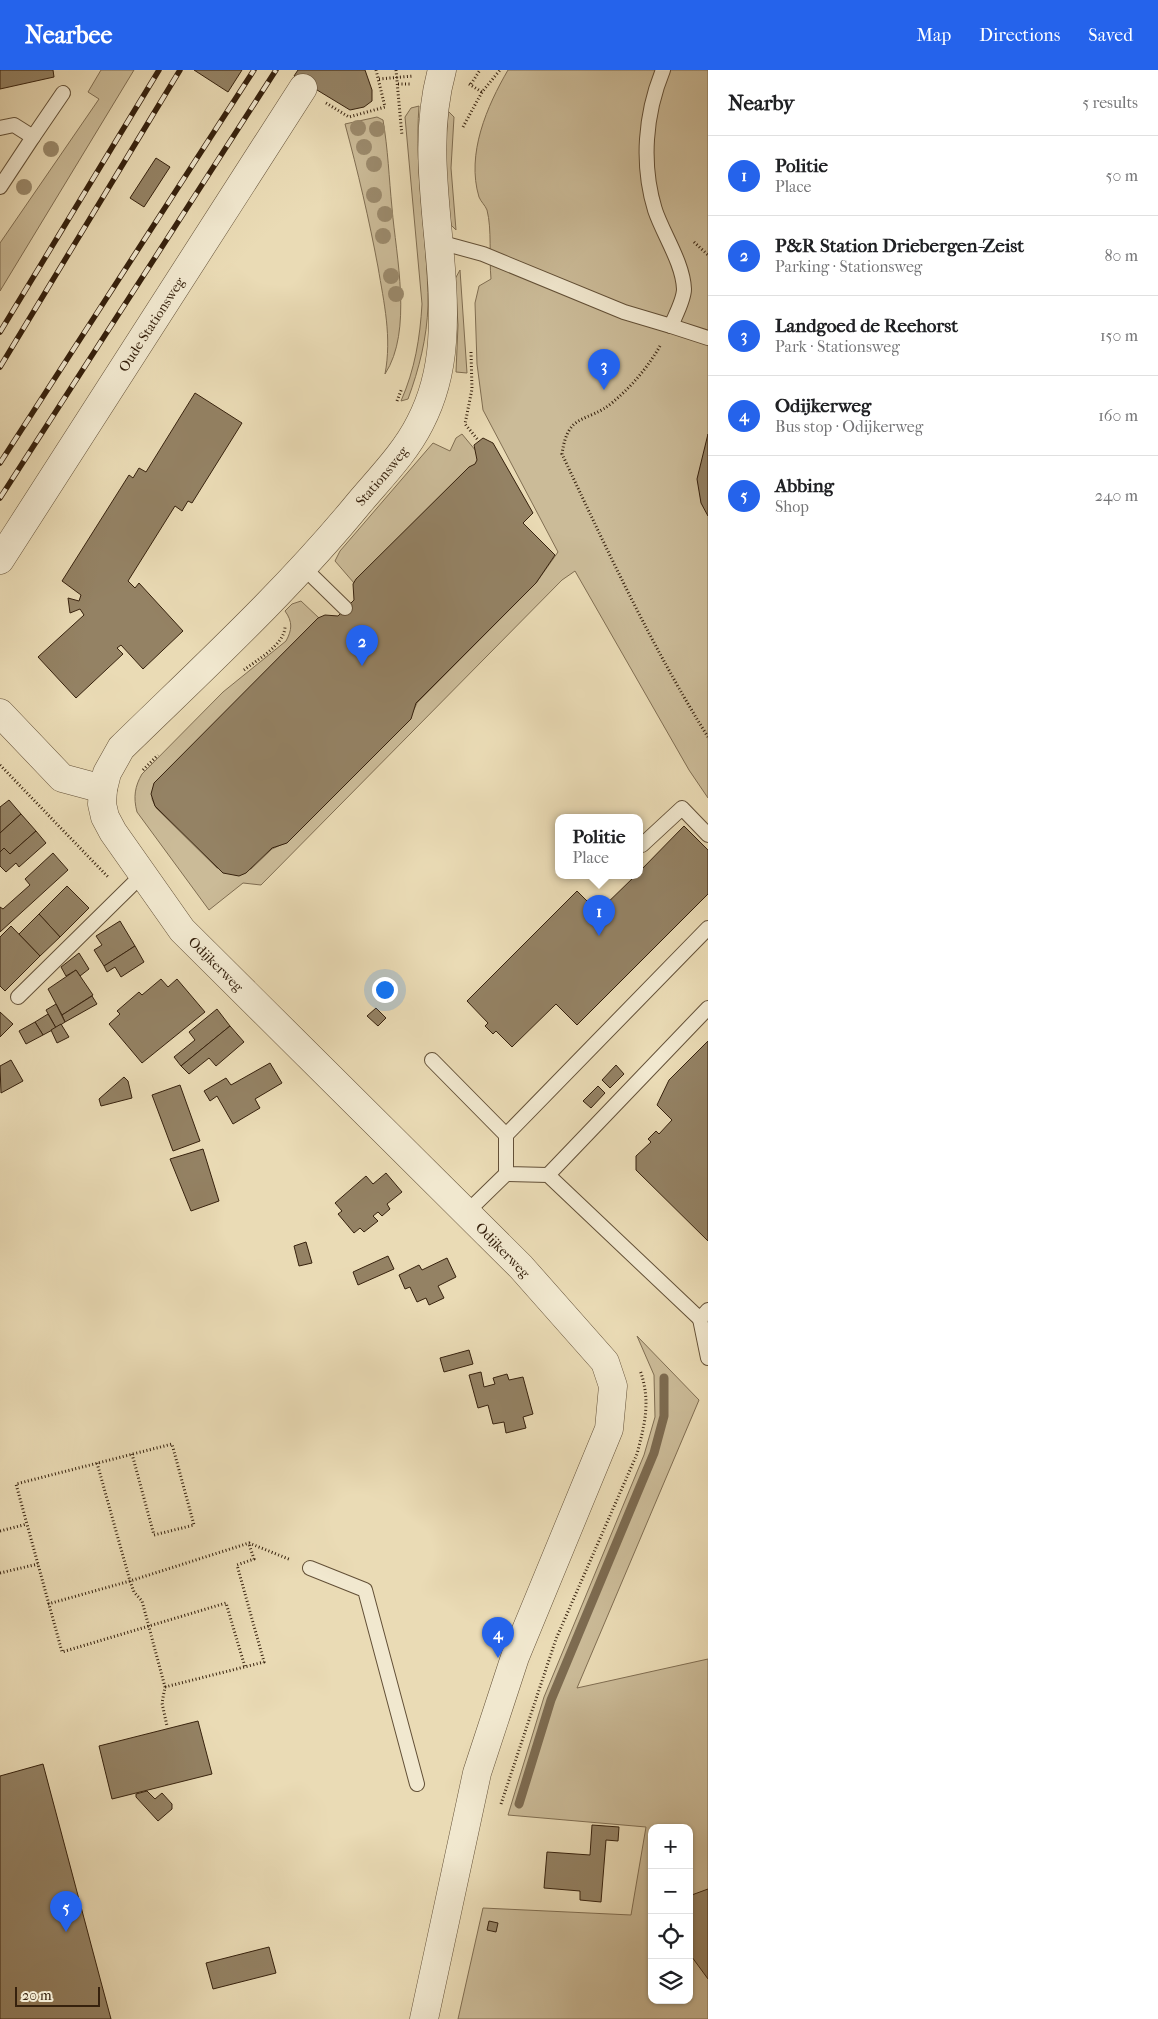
<!DOCTYPE html>
<html lang="en">
<head>
<meta charset="utf-8">
<style>
  :root { --surface:#fff; --page:#f2f2f2; --text:#202124; --muted:#757577; --line:#e0e0e0; --accent:#2563eb }
  body { margin:0; font-family:"IM FELL French Canon",serif; background:var(--page); color:var(--text) }
  .controls { position:absolute; right:15px; bottom:15px; display:grid; overflow:hidden; border-radius:10px; box-shadow:0 1px 4px #0004 }
  .controls button { width:45px; height:45px; display:grid; place-items:center; padding:0; border:0; border-bottom:1px solid var(--line); background:var(--surface); color:var(--text); font:25px sans-serif }
  .scale { position:absolute; left:15px; bottom:12px; width:85px; box-sizing:border-box; padding-left:5px; border:2px solid #36210d; border-top:0; font-size:14px; line-height:18px; white-space:nowrap; color:#36210d; -webkit-text-stroke:4px #f1e8cf; paint-order:stroke }
  .you { position:absolute; left:384px; top:919px; width:18px; height:18px; margin:-12px; border:4px solid #fff; border-radius:50%; background:#1a73e8; box-shadow:0 0 0 8px #1a73e833 }
  .badge { display:grid; place-items:center; width:32px; height:32px; border-radius:50%; background:var(--accent); color:#fff; font-size:16px; font-weight:700 }
  .pin { position:absolute; translate:-50% -41px; filter:drop-shadow(0 1px 2px #0008) }
  .pin::after { content:''; position:absolute; top:26px; width:18px; height:15px; background:inherit; clip-path:polygon(0 0,100% 0,50% 100%) }
  .popup { position:absolute; left:555px; top:744px; width:88px; height:65px; box-sizing:border-box; display:grid; place-content:center; border-radius:10px; background:var(--surface); filter:drop-shadow(0 1px 4px #0005); font-size:16px; white-space:nowrap; color:var(--muted) }
  .popup b { font-size:19px; color:var(--text) }
  .popup::after { content:''; position:absolute; left:50%; top:100%; margin-left:-10px; border:10px solid transparent; border-top-color:var(--surface) }
  .list { margin:0; padding:0; list-style:none }
  h2 { display:flex; justify-content:space-between; align-items:center; height:65px; margin:0; padding:0 20px; font-size:21px }
  h2 small { font-size:16px; font-weight:400; color:var(--muted) }
  .list li { display:grid; grid-template-columns:32px 1fr auto; gap:15px; align-items:center; box-sizing:border-box; height:80px; padding:0 20px; border-top:1px solid var(--line) }
  .list b { display:block; font-size:19px; white-space:nowrap }
  .list p { margin:0; font-size:16px; white-space:nowrap; color:var(--muted) }
  .list em { font-size:16px; font-style:normal; color:var(--muted) }
  .icon { flex:none; width:28px; height:28px; fill:none; stroke:currentColor; stroke-width:2; stroke-linecap:round; stroke-linejoin:round }
  .map { position:relative; flex:none; width:708px; height:1949px; overflow:hidden }
  header { display:flex; align-items:center; gap:30px; box-sizing:border-box; height:70px; padding:0 25px; background:var(--accent); color:#fff }
  header strong { font-size:24px }
  nav { display:flex; gap:28px; margin-inline-start:auto; font-size:18px }
  main { display:flex }
  aside { flex:1; background:var(--surface) }
  .map>svg:first-child { display:block }
</style>
</head>
<body>
<header>
<strong>Nearbee</strong>
<nav><a>Map</a><a>Directions</a><a>Saved</a></nav>
</header>
<main>
<div class="map">
<svg width="708" height="1949" viewBox="0 0 708 1949">
  <rect width="100%" height="100%" fill="#eadbb5"/>
  <filter id="stains"><feTurbulence type="fractalNoise" baseFrequency=".004" numOctaves="4"/><feColorMatrix values="0 0 0 0 .2 0 0 0 0 .09 0 0 0 0 .02 0 0 0 .5 -.17"/></filter>
  <radialGradient id="worn" r=".72"><stop offset=".6" stop-color="#630" stop-opacity="0"/><stop offset="1" stop-color="#630" stop-opacity=".3"/></radialGradient>
  <!-- green -->
  <g fill="#cbbb98" stroke="#806e52" fill-rule="evenodd">
    <path d="M101,0H134L0,221V173L99,29L88,22Z"/>
    <path d="M508,0H708V728L689,700L575,501L562,510L261,815L243,813L209,840L137,742C133,727 135,716 142,704L223,622L286,571C292,560 293,552 285,541L292,534L301,531L319,548L154,715L152,729L156,738L217,798L251,799L272,779L287,772L409,650L417,633L536,513L558,482L483,340L477,294L475,233L479,216L491,209C489,188 492,159 487,140C485,135 481,132 479,127C466,84 487,36 508,0Z"/>
    <path d="M419,36C414,103 428,169 428,235C427,268 419,299 408,329L401,331C415,299 420,268 422,234L405,47L411,38Z"/>
    <path d="M448,41L454,47L451,98L456,160L451,155L444,99Z"/>
    <path d="M377,47L383,50C388,79 389,108 392,138C396,186 413,261 385,304C392,267 384,233 378,197C369,149 358,102 345,54Z"/>
    <path d="M460,200L467,303L456,302L458,255L455,209Z"/>
    <path d="M462,364L476,381L480,396L469,397L354,513L335,491L340,481L433,373L450,381L456,368Z"/>
    <path d="M637,1266L699,1330L577,1618L708,1589V1949H458L483,1838L631,1845L646,1757L508,1745L544,1627L644,1385L655,1347L654,1305ZM652,1758H689V1930H652Z"/>
  </g>
  <g fill="none" stroke-linecap="round" stroke-linejoin="round">
    <!-- stream -->
    <path stroke="#7d6b50" stroke-width="9" d="M519,1734L551,1630L654,1383L664,1346V1308"/>
  </g>
  <!-- building -->
  <g fill="#948264" stroke="#36210d">
    <path d="M0,0H53L54,7L0,19Z"/>
    <path d="M194,0H242L228,22Z"/>
    <path d="M298,0H365L372,20V31L364,37L350,40L294,6Z"/>
    <path d="M156,88L170,97L144,137L130,128Z"/>
    <path d="M195,323L242,353L192,433L188,431L182,441L175,436L128,511L135,518L139,513L183,561L143,599L121,575L117,578L123,584L76,628L38,587L84,545L80,539L70,543L68,528L79,531L81,525L62,511L129,405L133,408L139,398L146,402Z"/>
    <path d="M708,364V446L701,433L697,409Z"/>
    <path d="M483,368L493,373L533,443L523,453L555,485L536,513L416,633L411,649L287,773L272,778L246,803L239,806L223,803L155,736L151,724L154,713L318,548L325,545L338,546L354,530L353,514L356,509L469,397L475,394L477,390L474,375Z"/>
    <path d="M9,730L21,744L0,763V737Z"/>
    <path d="M21,744L36,761L10,784L4,778L0,782V763Z"/>
    <path d="M684,756L708,780V824L577,955L556,934L512,977L496,961L493,964L485,956L488,953L467,931L577,821L598,842L636,805H639V802Z"/>
    <path d="M36,761L46,773L19,797L16,793L6,802L0,796V782L4,778L10,784Z"/>
    <path d="M53,783L68,800L0,862V837L3,839L30,815L25,809Z"/>
    <path d="M67,816L89,838L60,867L39,844Z"/>
    <path d="M39,844L60,867L40,886L19,864Z"/>
    <path d="M120,851L135,876L104,896L94,880L102,875L96,866Z"/>
    <path d="M11,856L40,886L5,921L0,916V867Z"/>
    <path d="M135,876L144,892L121,907L115,897L107,902L104,896Z"/>
    <path d="M79,883L89,899L80,906L76,900L66,906L61,897Z"/>
    <path d="M76,900L93,925L62,945L48,919Z"/>
    <path d="M161,909L168,917L177,909L205,942L142,993L109,954L120,944L117,941L139,922L142,925Z"/>
    <path d="M92,926L97,934L65,952L62,945Z"/>
    <path d="M56,934L65,952L56,958L46,940Z"/>
    <path d="M376,938L386,948L378,956L367,946Z"/>
    <path d="M217,939L230,956L181,996L174,987L195,970L189,962Z"/>
    <path d="M0,942L13,954L0,967Z"/>
    <path d="M48,944L56,958L43,965L35,952Z"/>
    <path d="M35,952L43,965L26,974L19,961Z"/>
    <path d="M61,954L69,967L57,973L51,960Z"/>
    <path d="M230,956L244,972L216,996L209,988L189,1004L181,996Z"/>
    <path d="M708,971V1171L636,1100V1086L651,1072L648,1069L656,1061L659,1064L672,1050L657,1035L669,1010Z"/>
    <path d="M11,990L23,1011L1,1023L0,996Z"/>
    <path d="M270,993L282,1013L255,1029L260,1038L233,1054L217,1026L210,1031L204,1021L226,1008L231,1015Z"/>
    <path d="M616,995L624,1004L610,1018L602,1010Z"/>
    <path d="M124,1007L128,1011L132,1028L101,1036L99,1029Z"/>
    <path d="M180,1015L200,1071L173,1081L152,1025Z"/>
    <path d="M598,1016L605,1023L591,1038L583,1031Z"/>
    <path d="M203,1079L219,1131L191,1141L170,1089Z"/>
    <path d="M386,1103L402,1122L387,1134L390,1139L382,1146L378,1142L373,1146L378,1151L364,1162L360,1158L354,1163L338,1144L342,1141L335,1133L366,1106L373,1114Z"/>
    <path d="M306,1172L312,1193L299,1196L294,1176Z"/>
    <path d="M388,1186L394,1199L358,1215L353,1202Z"/>
    <path d="M447,1188L456,1207L438,1216L444,1228L429,1235L426,1228L417,1232L410,1217L405,1219L399,1205L419,1195L422,1200Z"/>
    <path d="M469,1280L473,1294L444,1302L440,1288Z"/>
    <path d="M481,1302L484,1317L495,1314L493,1308L507,1304L509,1310L523,1307L533,1344L523,1347L526,1358L506,1363L504,1352L493,1354L488,1335L478,1338L469,1305Z"/>
    <path d="M198,1651L212,1704L112,1729L99,1676Z"/>
    <path d="M43,1694L101,1912L111,1949H0V1706Z"/>
    <path d="M147,1721L155,1729L162,1723L172,1734V1739L158,1751L136,1727V1724Z"/>
    <path d="M592,1755L619,1757L618,1771L606,1770L601,1832L580,1830V1821L544,1818L547,1782L590,1785Z"/>
    <path d="M708,1819V1909L689,1883V1826Z"/>
    <path d="M489,1851L498,1853L496,1862L487,1860Z"/>
    <path d="M269,1877L276,1903L213,1919L206,1893Z"/>
  </g>
  <g fill="none" stroke-linecap="round" stroke-linejoin="round">
    <defs>
      <g id="service">
        <path d="M663,0C645,44 641,94 655,140C663,164 683,193 684,219C684,230 675,246 671,256L708,268"/>
        <path d="M0,58L14,55L33,67L0,117"/>
        <path d="M33,67L63,23"/>
        <path d="M439,172L483,184L624,242L671,256"/>
        <path d="M303,497L345,538"/>
        <path d="M642,775L682,738L708,765"/>
        <path d="M18,927L143,804"/>
        <path d="M432,990L506,1065L708,858"/>
        <path d="M506,1065V1104L548,1105L700,1249L708,1240"/>
        <path d="M548,1105L708,938"/>
        <path d="M466,1143L506,1104"/>
        <path d="M700,1249L708,1288"/>
        <path d="M310,1498L365,1520L417,1714"/>
      </g>
      <g id="minor">
        <path id="s1" d="M0,490L303,18"/>
        <path d="M0,643L62,708L103,719"/>
      </g>
      <g id="tertiary">
        <path id="s2" d="M424,1949L477,1703L515,1587L609,1359L613,1316L605,1292L521,1197L182,860L113,762L105,747L102,734L103,719L107,703L121,678C203,598 287,521 359,433C380,408 405,383 420,353C433,328 440,300 442,272C449,181 417,90 442,0"/>
      </g>
    </defs>
    <!-- service casing -->
    <use href="#service" stroke="#635037" stroke-width="16"/>
    <!-- minor casing -->
    <use href="#minor" stroke="#635037" stroke-width="29"/>
    <!-- tertiary casing -->
    <use href="#tertiary" stroke="#635037" stroke-width="29"/>
    <!-- path -->
    <g stroke="#36210d" stroke-width="3" stroke-dasharray="1 2.5" stroke-linecap="butt">
      <path d="M396,0L402,66"/>
      <path d="M379,9L413,6"/>
      <path d="M398,14H411"/>
      <path d="M469,14L482,22L500,0"/>
      <path d="M471,14L480,0"/>
      <path d="M326,33L349,47L385,37L376,0"/>
      <path d="M463,57L482,22"/>
      <path d="M694,172L708,185"/>
      <path d="M660,276C648,297 632,316 613,332C587,354 568,341 562,384C607,480 652,577 708,667"/>
      <path d="M471,282L472,319L465,354L478,370"/>
      <path d="M397,331L402,318"/>
      <path d="M244,600C257,590 284,575 285,557"/>
      <path d="M0,695L109,808"/>
      <path d="M143,700L158,685"/>
      <path d="M132,1384L154,1465L194,1455L172,1374L16,1414L62,1582L226,1533L245,1597"/>
      <path d="M97,1393L130,1511L134,1522L142,1531L165,1617L162,1633L167,1656"/>
      <path d="M0,1461L27,1454"/>
      <path d="M0,1503L38,1494"/>
      <path d="M48,1534L130,1511L249,1473L291,1490"/>
      <path d="M165,1617L264,1592L237,1495L254,1489L249,1474"/>
      <path d="M501,1734L556,1569L637,1384C645,1353 651,1331 640,1300"/>
    </g>
    <!-- service -->
    <use href="#service" stroke="#f1e8cf" stroke-width="14"/>
    <!-- minor -->
    <use href="#minor" stroke="#f1e8cf" stroke-width="28"/>
    <!-- tertiary -->
    <use href="#tertiary" stroke="#f1e8cf" stroke-width="28"/>
    <defs>
      <g id="rail">
        <path d="M0,262L159,0"/>
        <path d="M0,297L180,0"/>
        <path d="M0,393L254,0"/>
        <path d="M0,428L276,0"/>
      </g>
    </defs>
    <!-- rail casing -->
    <use href="#rail" stroke="#36210d" stroke-width="5.5"/>
    <!-- rail -->
    <use href="#rail" stroke="#f1e8cf" stroke-width="4" stroke-dasharray="11" stroke-linecap="butt"/>
  </g>
  <!-- trees -->
  <g fill="#9b8a6c">
    <circle cx="358" cy="58" r="8"/>
    <circle cx="377" cy="59" r="8"/>
    <circle cx="364" cy="77" r="8"/>
    <circle cx="51" cy="79" r="8"/>
    <circle cx="374" cy="94" r="8"/>
    <circle cx="24" cy="117" r="8"/>
    <circle cx="374" cy="125" r="8"/>
    <circle cx="385" cy="144" r="8"/>
    <circle cx="383" cy="166" r="8"/>
    <circle cx="391" cy="206" r="8"/>
    <circle cx="396" cy="224" r="8"/>
  </g>
  <g text-anchor="middle" stroke-width="5" stroke-linejoin="round" paint-order="stroke">
    <!-- street labels -->
    <g font-size="14" fill="#36210d" stroke="#f1e8cf">
      <text dy="5" stroke="none"><textPath href="#s1" startOffset="280">Oude Stationsweg</textPath></text>
      <text dy="5" stroke="none"><textPath href="#s2" startOffset="1881">Stationsweg</textPath></text>
      <text transform="translate(216 894) rotate(45)" y="5">Odijkerweg</text>
      <text transform="translate(503 1180) rotate(46)" y="5">Odijkerweg</text>
    </g>
  </g>
  <rect width="100%" height="100%" filter="url(#stains)"/>
  <rect width="100%" height="100%" fill="url(#worn)"/>
</svg>
<div class="controls">
<button>+</button>
<button>−</button>
<button><svg class="icon" aria-label="locate" viewBox="0 0 24 24"><circle cx="12" cy="12" r="6"/><path d="M12 2v4M12 18v4M2 12h4M18 12h4"/></svg></button>
<button><svg class="icon" aria-label="layers" viewBox="0 0 24 24"><path d="M12 4l9 5-9 5-9-5zM3 14l9 5 9-5"/></svg></button>
</div>
<div class="scale">20 m</div>
<div class="you"></div>
<div class="pin badge" style="left:599px;top:866px">1</div>
<div class="popup"><b>Politie</b>Place</div>
<div class="pin badge" style="left:362px;top:596px">2</div>
<div class="pin badge" style="left:604px;top:320px">3</div>
<div class="pin badge" style="left:498px;top:1588px">4</div>
<div class="pin badge" style="left:66px;top:1862px">5</div>
</div>
<aside>
<h2>Nearby<small>5 results</small></h2>
<ul class="list">
<li><span class="badge">1</span><div><b>Politie</b><p>Place</p></div><em>50 m</em></li>
<li><span class="badge">2</span><div><b>P&amp;R Station Driebergen-Zeist</b><p>Parking · Stationsweg</p></div><em>80 m</em></li>
<li><span class="badge">3</span><div><b>Landgoed de Reehorst</b><p>Park · Stationsweg</p></div><em>150 m</em></li>
<li><span class="badge">4</span><div><b>Odijkerweg</b><p>Bus stop · Odijkerweg</p></div><em>160 m</em></li>
<li><span class="badge">5</span><div><b>Abbing</b><p>Shop</p></div><em>240 m</em></li>
</ul>
</aside>
</main>
</body>
</html>
